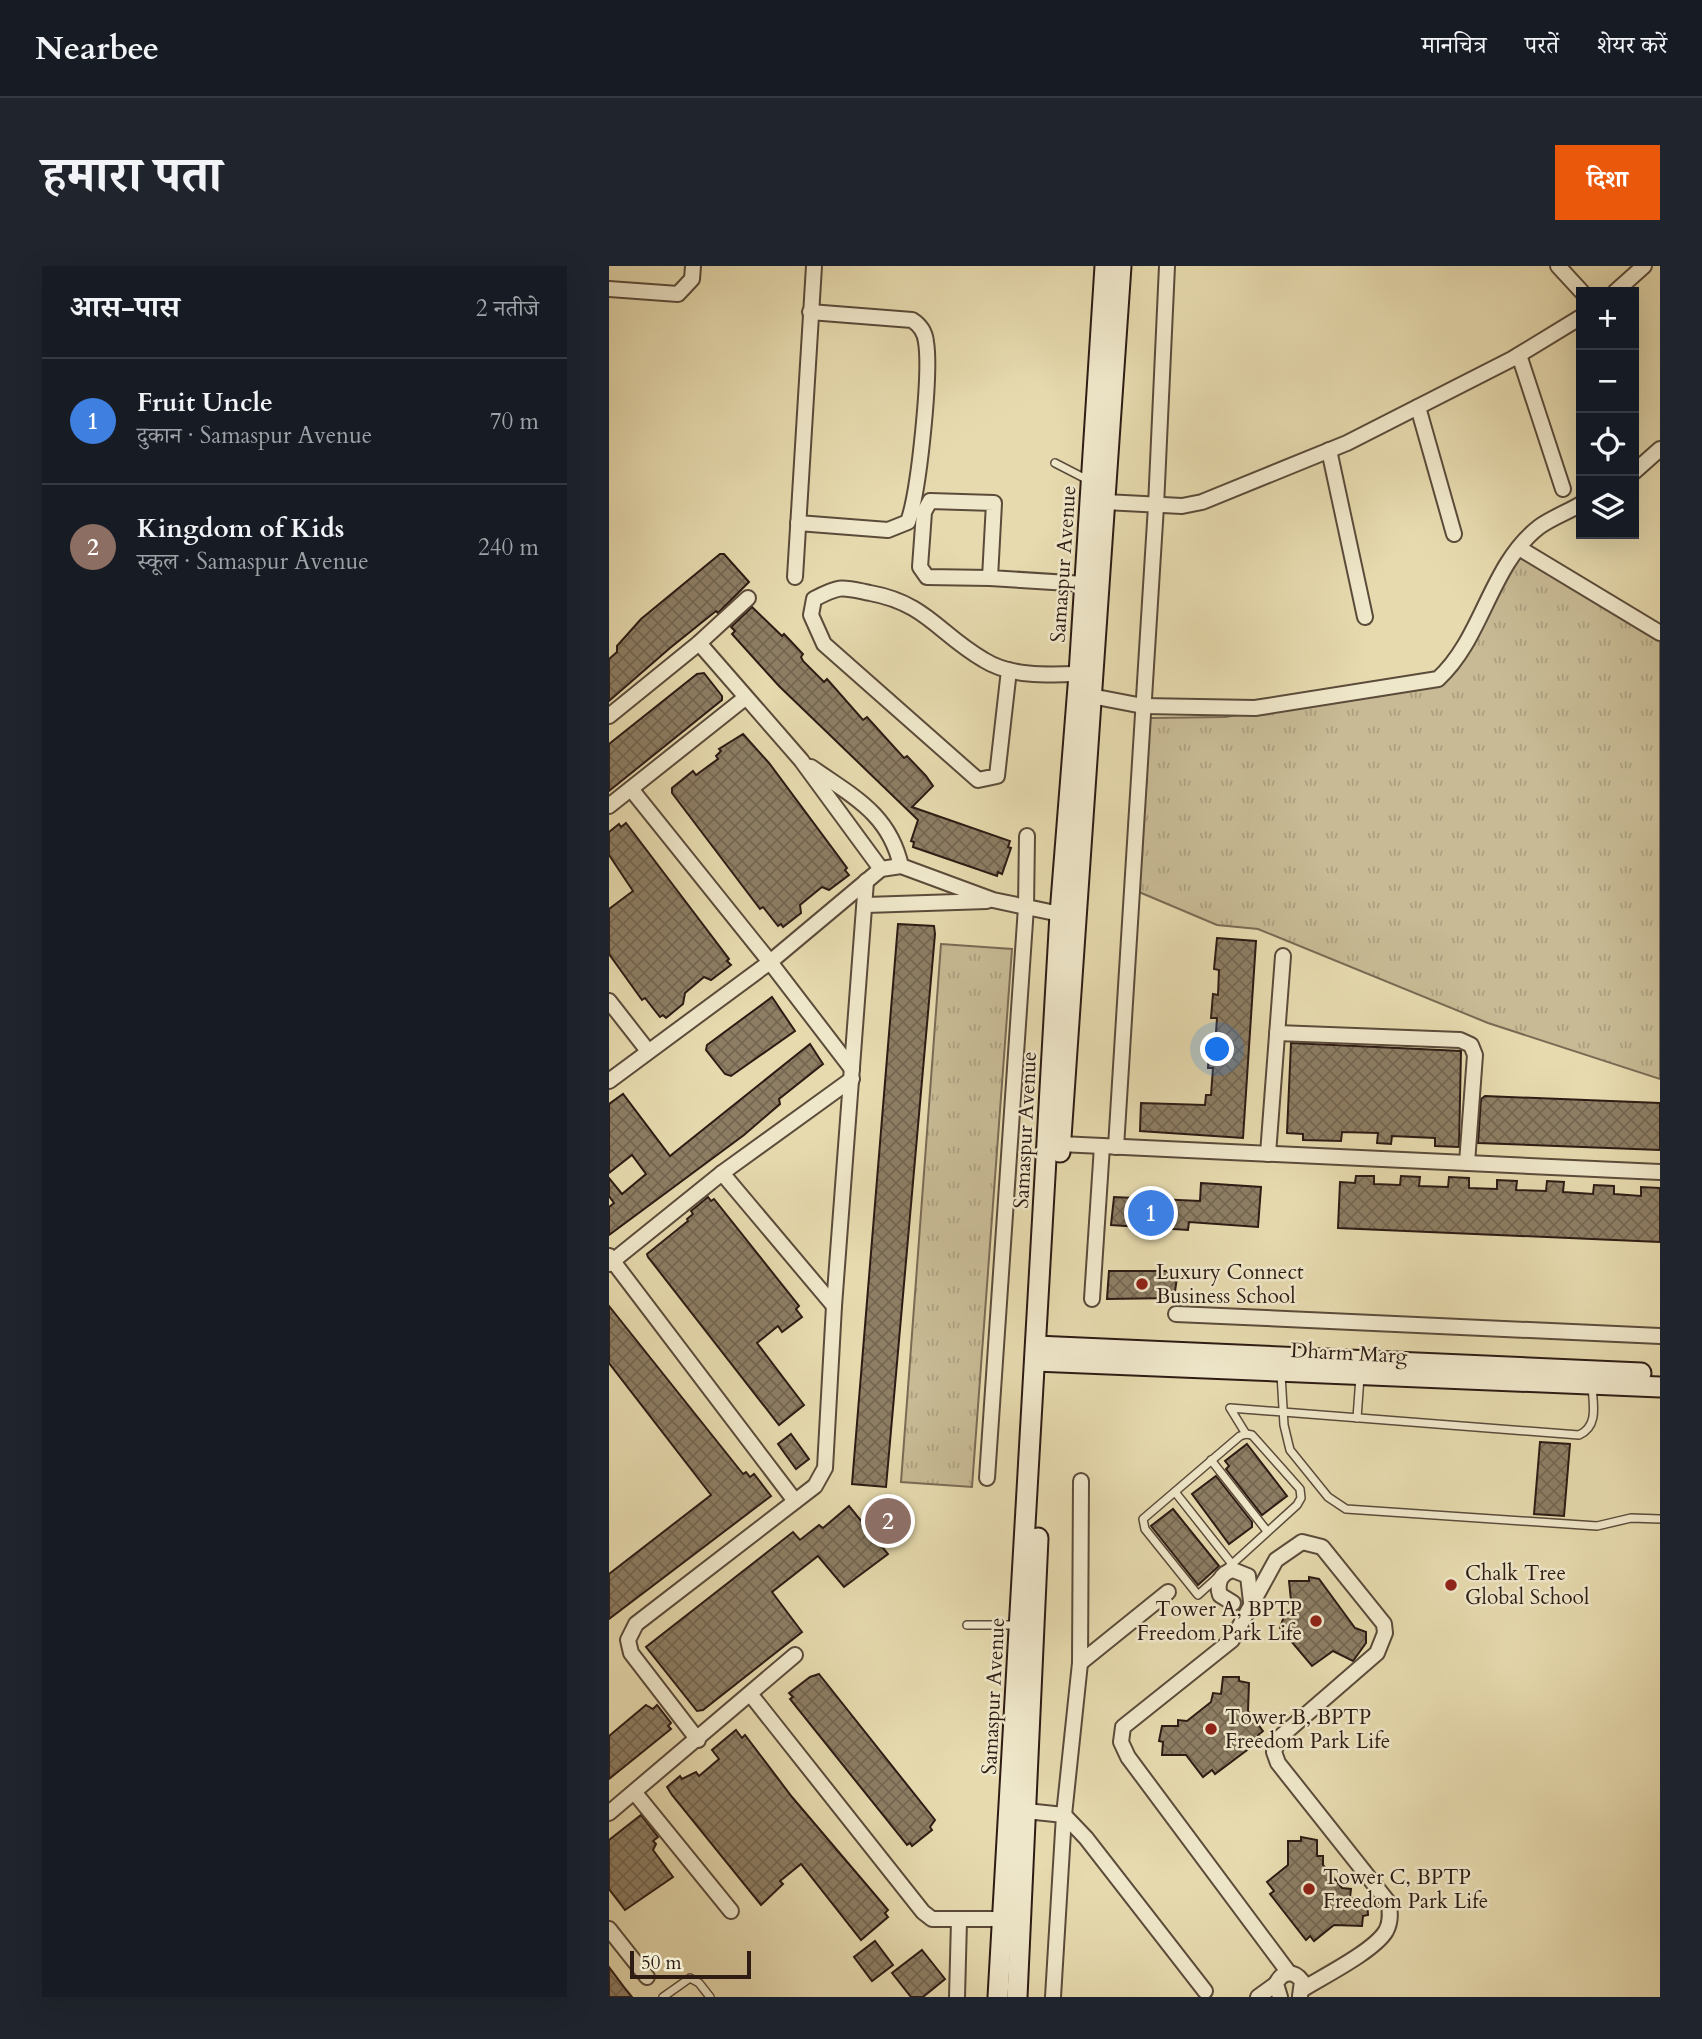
<!DOCTYPE html>
<html lang="hi">
<head>
<meta charset="utf-8">
<style>
  :root { --surface:#171b24; --page:#20242c; --text:#f1f3f6; --muted:#9ea1a6; --line:#363941; --accent:#ea580c }
  body { margin:0; font-family:Cardo,"Noto Serif Devanagari",serif; background:var(--page); color:var(--text) }
  .controls { position:absolute; right:21px; top:21px; display:grid; overflow:hidden; border-radius:0px; box-shadow:0 7px 28px #0002 }
  .controls button { width:63px; height:63px; display:grid; place-items:center; padding:0; border:0; border-bottom:2px solid var(--line); background:var(--surface); color:var(--text); font:35px sans-serif }
  .scale { position:absolute; left:21px; bottom:18px; width:121px; box-sizing:border-box; padding-left:7px; border:4px solid #2d1b14; border-top:0; font-size:19px; line-height:24px; white-space:nowrap; color:#2d1b14; -webkit-text-stroke:5px #efe7ca; paint-order:stroke }
  .you { position:absolute; left:609px; top:784px; width:24px; height:24px; margin:-18px; border:5px solid #fff; border-radius:50%; background:#1a73e8; box-shadow:0 0 0 10px #1a73e833 }
  .badge { display:grid; place-items:center; width:46px; height:46px; border-radius:50%; background:var(--accent); color:#fff; font-size:23px; font-weight:700 }
  .pin { position:absolute; translate:-50% -50%; border:4px solid #fff; box-shadow:0 2px 7px #0006 }
  .list { margin:0; padding:0; list-style:none }
  h2 { display:flex; justify-content:space-between; align-items:center; height:91px; margin:0; padding:0 28px; font-size:30px }
  h2 small { font-size:23px; font-weight:400; color:var(--muted) }
  .list li { display:grid; grid-template-columns:46px 1fr auto; gap:21px; align-items:center; box-sizing:border-box; height:126px; padding:0 28px; border-top:2px solid var(--line) }
  .list b { display:block; font-size:26px; white-space:nowrap }
  .list p { margin:0; font-size:23px; white-space:nowrap; color:var(--muted) }
  .list em { font-size:23px; font-style:normal; color:var(--muted) }
  .icon { flex:none; width:38px; height:38px; fill:none; stroke:currentColor; stroke-width:2; stroke-linecap:round; stroke-linejoin:round }
  .map { position:relative; flex:none; width:1051px; height:1731px; overflow:hidden; border-radius:0px }
  header { display:flex; align-items:center; gap:42px; box-sizing:border-box; height:98px; padding:0 35px; background:var(--surface); border-bottom:2px solid var(--line) }
  header strong { font-size:33px }
  nav { display:flex; gap:38px; margin-inline-start:auto; font-size:24px }
  .intro { display:flex; align-items:center; justify-content:space-between; box-sizing:border-box; height:168px; padding:0 42px }
  h1 { margin:0; font-size:49px }
  .button { padding:18px 32px; border-radius:0px; background:var(--accent); color:#fff; font-size:24px; font-weight:700 }
  main { display:flex; gap:42px; padding:0 42px }
  aside { flex:1; background:var(--surface); border-radius:0px; box-shadow:0 7px 28px #0002 }
  .map>svg:first-child { display:block }
</style>
</head>
<body>
<header>
<strong>Nearbee</strong>
<nav><a>मानचित्र</a><a>परतें</a><a>शेयर करें</a></nav>
</header>
<div class="intro"><h1>हमारा पता</h1><a class="button">दिशा</a></div>
<main>
<aside>
<h2>आस-पास<small>2 नतीजे</small></h2>
<ul class="list">
<li><span class="badge" style="background:#3f7fe0">1</span><div><b>Fruit Uncle</b><p>दुकान · Samaspur Avenue</p></div><em>70 m</em></li>
<li><span class="badge" style="background:#8d6e63">2</span><div><b>Kingdom of Kids</b><p>स्कूल · Samaspur Avenue</p></div><em>240 m</em></li>
</ul>
</aside>
<div class="map">
<svg width="1051" height="1731" viewBox="0 0 1051 1731">
  <defs>
    <pattern id="grass-tufts" width="24" height="20" patternUnits="userSpaceOnUse" patternTransform="scale(1.75)"><rect width="24" height="20" fill="#c7ba94"/><path d="M3 7l-1-3M5 7V3M7 7l1-3M15 17l-1-3M17 17v-4M19 17l1-3" fill="none" stroke="#ab9f7f"/></pattern>
    <pattern id="building-cross-hatch" width="8" height="8" patternUnits="userSpaceOnUse" patternTransform="scale(1.75)"><rect width="8" height="8" fill="#8d7e64"/><path d="M0 0l8 8M0 8l8-8" fill="none" stroke="#746651"/></pattern>
  </defs>
  <rect width="100%" height="100%" fill="#e6daae"/>
  <filter id="stains"><feTurbulence type="fractalNoise" baseFrequency=".00286" numOctaves="4"/><feColorMatrix values="0 0 0 0 .2 0 0 0 0 .09 0 0 0 0 .02 0 0 0 .5 -.17"/></filter>
  <radialGradient id="worn" r=".72"><stop offset=".6" stop-color="#630" stop-opacity="0"/><stop offset="1" stop-color="#630" stop-opacity=".3"/></radialGradient>
  <!-- grass -->
  <g fill="url(#grass-tufts)" stroke="#7a6a54" stroke-width="2">
    <path d="M910,291L1051,374V813L879,757L649,663L608,659L530,626L541,452L616,451L828,419L848,404Z"/>
    <path d="M332,678L403,683L363,1221L292,1216Z"/>
  </g>
  <!-- building -->
  <g fill="url(#building-cross-hatch)" stroke="#2d1b14" stroke-width="2">
    <path d="M111,288H115L140,316L109,347L107,345L61,382L0,435V393L8,386V380L32,353Z"/>
    <path d="M143,341L173,370L175,368L194,388L192,391L194,395L215,416L218,413L254,454L258,451L295,492L298,490L317,510L324,520L303,541L401,575L399,581L402,582L393,608L389,606L388,610L304,581L305,576L302,575L309,554L170,420L123,368L126,365L122,361Z"/>
    <path d="M95,407L113,430V434L0,525V478L88,408Z"/>
    <path d="M134,468L160,497L238,602L236,604L240,609L220,624L213,621L191,639L192,647L174,661L172,658L169,660L154,641L151,643L63,527V522L84,505L87,509L109,493L107,490L112,485L110,483Z"/>
    <path d="M17,557L120,693L118,695L122,699L102,714L95,711L76,727L74,738L57,752L54,749L51,751L36,732L33,734L0,688V643L24,625L0,589V566L10,558L12,561Z"/>
    <path d="M289,658L325,660L326,668L277,1221L243,1218Z"/>
    <path d="M608,672L647,675L634,872L531,865L532,837L596,839L597,829H602L604,802H599L600,779L606,780L608,752H602L604,728L609,729L610,704L605,703Z"/>
    <path d="M163,731L186,765L122,810L116,808L97,784L98,779Z"/>
    <path d="M682,777L852,785L850,881L826,880V872L783,870L782,878L768,877L769,867L733,866L732,875L694,874V868L678,867Z"/>
    <path d="M201,778L214,798L170,833L171,838L135,869L0,969V941L5,937L0,930V912L13,928L37,908L23,889L0,907V838L14,828L61,890Z"/>
    <path d="M876,830L1051,837V884L869,877L872,833Z"/>
    <path d="M747,910H765V918L791,919L792,910L811,911L810,920L839,921L840,911L860,912V922L888,923V914L908,915L907,924L937,925L938,915L955,916L954,926L984,928L985,919L1005,920V928L1032,930V921L1051,922V976L729,962L731,916L746,917Z"/>
    <path d="M592,917L652,921L649,961L580,956L579,964L502,959L505,931L591,935Z"/>
    <path d="M99,931L102,935L105,933L190,1040L187,1043L193,1051L173,1066L169,1060L148,1077L195,1139L170,1159L39,991L38,988L79,955L78,953L84,948L82,945Z"/>
    <path d="M500,1005H569L565,1032L498,1033Z"/>
    <path d="M0,1040L134,1208L137,1206L141,1211L145,1208L162,1230L0,1353V1308L102,1229L0,1097Z"/>
    <path d="M182,1168L200,1193L187,1203L169,1178Z"/>
    <path d="M931,1176L961,1178L955,1250L925,1248Z"/>
    <path d="M638,1178L678,1230L653,1249L617,1203L620,1200L616,1195Z"/>
    <path d="M607,1210L643,1256V1261L620,1278L583,1228Z"/>
    <path d="M240,1240L279,1288L235,1321L209,1290L163,1326L193,1366L94,1444L88,1445L37,1381L184,1266L191,1274L210,1259L214,1262Z"/>
    <path d="M564,1243L610,1300L589,1319L542,1260Z"/>
    <path d="M700,1311L710,1313L746,1362L757,1366V1377L744,1395L724,1385L703,1400L671,1362L675,1350L683,1344L680,1315H700Z"/>
    <path d="M210,1408L326,1554L321,1561L323,1564L303,1580L301,1577L298,1579L181,1433L184,1431L180,1427L201,1411Z"/>
    <path d="M614,1411H630V1415L640,1417L639,1445L654,1465L649,1469L653,1473L606,1508L603,1504L594,1511L577,1489H553L554,1476L550,1475L553,1460H569V1454L578,1455L602,1436L604,1427L612,1428Z"/>
    <path d="M37,1439L44,1443L48,1439L62,1457L59,1460L62,1463L0,1513V1470Z"/>
    <path d="M127,1464L133,1472L136,1469L183,1531L279,1644L276,1647L279,1651L252,1674L192,1598L171,1615L174,1618L152,1639L63,1529L58,1521L71,1510L73,1513L87,1506L90,1510L110,1493L103,1484Z"/>
    <path d="M32,1549L49,1571L44,1575L47,1578L44,1584L64,1611L16,1644L0,1623V1574Z"/>
    <path d="M692,1571L708,1574V1590H714V1599L733,1622L742,1623L741,1632L758,1634L759,1649L754,1650L753,1660L725,1659L705,1675L701,1670L697,1674L661,1628L665,1625L658,1616L679,1599V1575H692Z"/>
    <path d="M266,1675L284,1699L263,1715L245,1691Z"/>
    <path d="M313,1684L336,1713L314,1731H302L283,1707Z"/>
    <path d="M0,1701L15,1721L23,1731H0Z"/>
  </g>
  <g fill="none" stroke-linecap="round" stroke-linejoin="round">
    <defs>
      <g id="service">
        <path d="M446,197L479,214"/>
        <path d="M672,1108L675,1159L681,1184L719,1231L737,1243L988,1260L1022,1252L1051,1253"/>
        <path d="M748,1152L751,1111"/>
        <path d="M637,1168L643,1169L691,1223L692,1232L688,1239L589,1329L536,1263L534,1253L631,1170Z"/>
        <path d="M637,1168L621,1142L970,1169C990,1160 984,1138 983,1120"/>
        <path d="M602,1194L658,1265"/>
        <path d="M566,1226L623,1298"/>
        <path d="M358,1359H410"/>
        <path d="M54,1731L81,1712L90,1717L101,1731"/>
      </g>
      <g id="minor">
        <path d="M949,0L973,26"/>
        <path d="M0,23L69,28L83,13L84,0"/>
        <path d="M1006,26L1035,0"/>
        <path d="M910,89L954,223"/>
        <path d="M809,141L845,268"/>
        <path d="M720,184L756,351"/>
        <path d="M1025,206L1051,183"/>
        <path d="M496,236L573,240L593,236L738,177L903,93L972,51"/>
        <path d="M189,257L279,264L299,256C310,226 322,107 317,76C316,66 311,59 303,54L201,46"/>
        <path d="M910,282L1051,367"/>
        <path d="M186,311L205,0"/>
        <path d="M381,312L318,311L311,301L315,246L321,235L385,237L381,312L476,318"/>
        <path d="M90,377L192,494L272,603"/>
        <path d="M400,404L388,510L369,514L215,378L202,349L205,333C232,319 232,321 261,327C317,337 330,368 375,394C402,411 440,409 470,408"/>
        <path d="M482,430L534,440L646,442L829,413C874,372 881,299 930,261C942,252 959,246 972,238"/>
        <path d="M0,450L90,377L139,332"/>
        <path d="M202,501C243,530 280,547 292,600"/>
        <path d="M22,523L161,696L243,803"/>
        <path d="M0,540L136,432"/>
        <path d="M257,639L378,635"/>
        <path d="M0,735L39,785"/>
        <path d="M668,767L851,774L862,779L866,789L858,897"/>
        <path d="M0,815L161,696L272,603L292,600L384,634L451,648"/>
        <path d="M451,878L1051,906"/>
        <path d="M507,881L547,240L558,0"/>
        <path d="M659,888L674,690"/>
        <path d="M113,907L225,1040"/>
        <path d="M0,990L186,1235"/>
        <path d="M0,998L113,907L243,813"/>
        <path d="M483,1033L493,880"/>
        <path d="M567,1048L1051,1070"/>
        <path d="M378,1212L417,641L418,570"/>
        <path d="M624,1337L611,1329C607,1317 612,1307 624,1304L639,1310L642,1336"/>
        <path d="M471,1397L559,1326"/>
        <path d="M142,1429L314,1646L323,1653H393"/>
        <path d="M89,1474L22,1387L19,1374L27,1358L206,1220L216,1202L225,1040L257,615"/>
        <path d="M26,1527L122,1645"/>
        <path d="M417,1545L455,1549L477,1572L596,1725"/>
        <path d="M0,1547L186,1389"/>
        <path d="M0,1663L38,1711"/>
        <path d="M680,1707L519,1491L512,1476L514,1461L623,1374L667,1294L693,1276L713,1281L775,1358L776,1367L768,1387L670,1472L665,1486L669,1497L780,1637C781,1646 782,1656 777,1665C765,1685 715,1710 694,1723"/>
        <path d="M348,1731L350,1655"/>
        <path d="M444,1731L455,1549L471,1397L472,1215"/>
        <path d="M649,1731L667,1718"/>
        <path d="M671,1731L667,1718C673,1705 685,1704 693,1715L691,1730"/>
      </g>
      <g id="secondary">
        <path d="M451,886L512,0"/>
        <path d="M427,1080L1032,1107"/>
        <path d="M426,1095L1051,1121"/>
        <path d="M389,1731L451,648L470,408L496,0"/>
        <path d="M408,1731L429,1272"/>
      </g>
    </defs>
    <!-- service casing -->
    <use href="#service" stroke="#5b4b3a" stroke-width="10"/>
    <!-- minor casing -->
    <use href="#minor" stroke="#5b4b3a" stroke-width="18"/>
    <!-- secondary casing -->
    <use href="#secondary" stroke="#2d1b14" stroke-width="23"/>
    <!-- service -->
    <use href="#service" stroke="#efe7ca" stroke-width="7"/>
    <!-- minor -->
    <use href="#minor" stroke="#efe7ca" stroke-width="14"/>
    <!-- secondary -->
    <use href="#secondary" stroke="#efe7ca" stroke-width="19"/>
  </g>
  <!-- markers -->
  <g fill="#8f2418" stroke="#efe7ca" stroke-width="2.5">
    <circle cx="533" cy="1018" r="7"/>
    <circle cx="842" cy="1319" r="7"/>
    <circle cx="707" cy="1355" r="7"/>
    <circle cx="602" cy="1463" r="7"/>
    <circle cx="700" cy="1623" r="7"/>
  </g>
  <g text-anchor="middle" stroke-width="5" stroke-linejoin="round" paint-order="stroke">
    <!-- street labels -->
    <g font-size="21" fill="#2d1b14" stroke="#efe7ca">
      <text transform="translate(454 298) rotate(-86)" y="7">Samaspur Avenue</text>
      <text transform="translate(416 864) rotate(-87)" y="7">Samaspur Avenue</text>
      <text transform="translate(740 1087) rotate(3)" y="7">Dharm Marg</text>
      <text transform="translate(384 1430) rotate(-87)" y="7">Samaspur Avenue</text>
    </g>
    <!-- poi labels -->
    <g font-size="21" fill="#2d1b14" stroke="#efe7ca" text-anchor="start">
      <text x="547" y="1013">Luxury Connect<tspan x="547" dy="24">Business School</tspan></text>
      <text x="856" y="1314">Chalk Tree<tspan x="856" dy="24">Global School</tspan></text>
      <text x="693" y="1350" text-anchor="end">Tower A, BPTP<tspan x="693" dy="24">Freedom Park Life</tspan></text>
      <text x="616" y="1458">Tower B, BPTP<tspan x="616" dy="24">Freedom Park Life</tspan></text>
      <text x="714" y="1618">Tower C, BPTP<tspan x="714" dy="24">Freedom Park Life</tspan></text>
    </g>
  </g>
  <rect width="100%" height="100%" filter="url(#stains)"/>
  <rect width="100%" height="100%" fill="url(#worn)"/>
</svg>
<div class="controls">
<button>+</button>
<button>−</button>
<button><svg class="icon" aria-label="locate" viewBox="0 0 24 24"><circle cx="12" cy="12" r="6"/><path d="M12 2v4M12 18v4M2 12h4M18 12h4"/></svg></button>
<button><svg class="icon" aria-label="layers" viewBox="0 0 24 24"><path d="M12 4l9 5-9 5-9-5zM3 14l9 5 9-5"/></svg></button>
</div>
<div class="scale">50 m</div>
<div class="you"></div>
<div class="pin badge" style="left:542px;top:947px;background:#3f7fe0">1</div>
<div class="pin badge" style="left:279px;top:1255px;background:#8d6e63">2</div>
</div>
</main>
</body>
</html>
